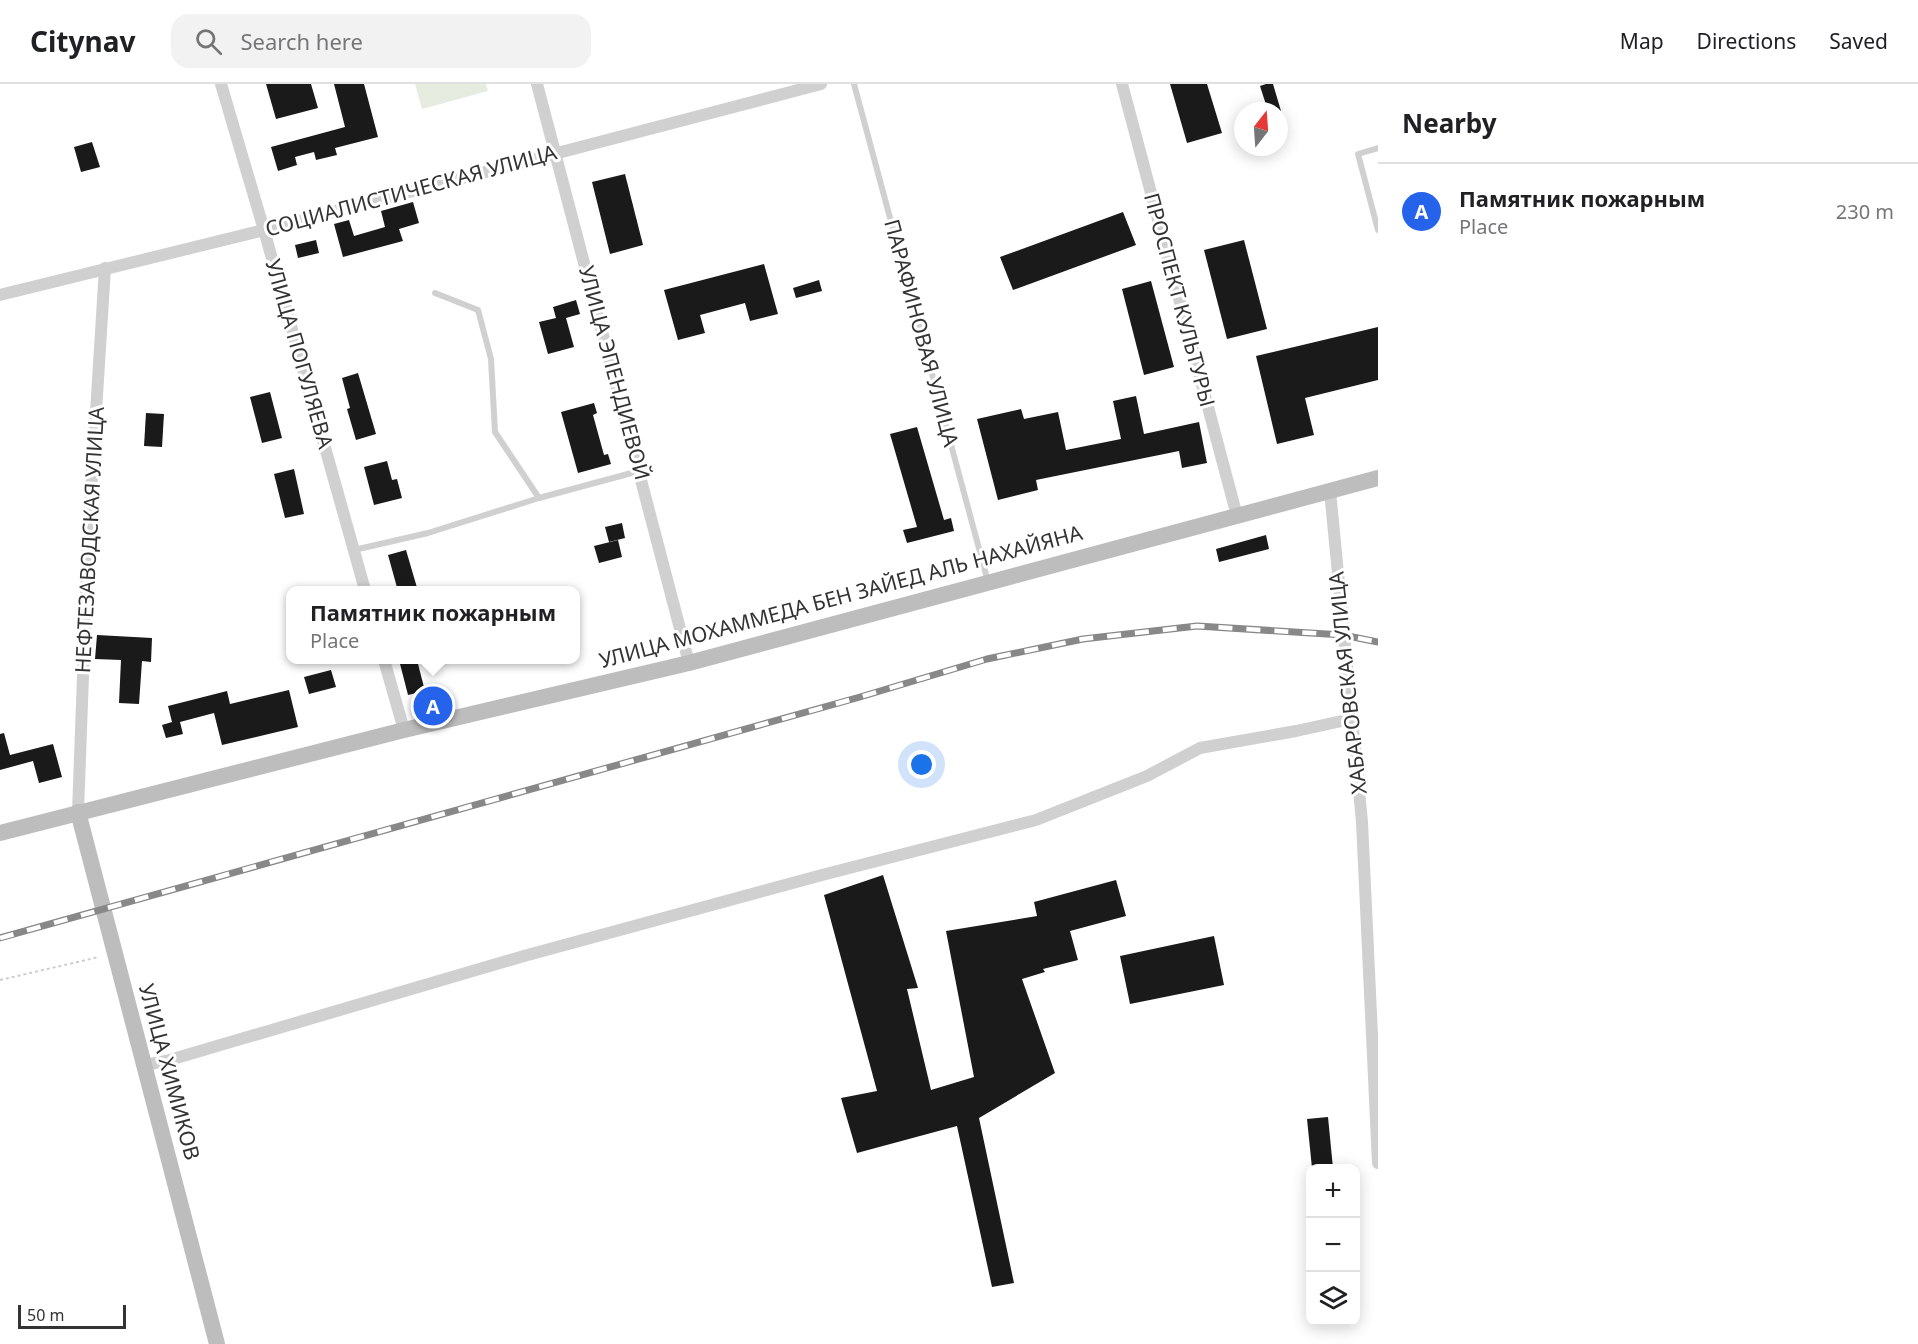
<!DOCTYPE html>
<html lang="en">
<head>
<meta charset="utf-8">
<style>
  :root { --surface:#fff; --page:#f2f2f2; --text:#202124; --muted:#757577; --line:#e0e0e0; --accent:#2563eb }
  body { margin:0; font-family:"Noto Sans",sans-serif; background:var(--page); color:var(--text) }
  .controls { position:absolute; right:18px; bottom:18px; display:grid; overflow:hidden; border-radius:12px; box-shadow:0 3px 15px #0003 }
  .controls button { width:54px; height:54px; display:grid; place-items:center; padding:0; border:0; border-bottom:2px solid var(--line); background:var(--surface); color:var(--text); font:30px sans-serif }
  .compass { position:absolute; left:1234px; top:18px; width:54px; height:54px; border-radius:50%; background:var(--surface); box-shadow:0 3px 15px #0003; rotate:17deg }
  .scale { position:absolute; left:18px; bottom:15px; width:108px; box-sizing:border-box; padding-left:6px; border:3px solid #333; border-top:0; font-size:16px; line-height:21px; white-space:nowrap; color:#333; -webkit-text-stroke:4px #fff; paint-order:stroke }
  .you { position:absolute; left:922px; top:681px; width:21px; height:21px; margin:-15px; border:4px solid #fff; border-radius:50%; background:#1a73e8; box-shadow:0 0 0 9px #1a73e833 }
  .badge { display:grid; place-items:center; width:39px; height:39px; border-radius:50%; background:var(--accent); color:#fff; font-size:20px; font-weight:700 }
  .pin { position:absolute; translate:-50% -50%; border:3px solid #fff; box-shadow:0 2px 6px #0006 }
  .popup { position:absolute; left:286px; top:502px; width:294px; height:78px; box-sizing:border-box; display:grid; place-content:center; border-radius:12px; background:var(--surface); filter:drop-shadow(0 2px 4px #0005); font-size:20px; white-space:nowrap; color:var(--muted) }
  .popup b { font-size:22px; color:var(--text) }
  .popup::after { content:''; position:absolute; left:50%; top:100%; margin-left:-12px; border:12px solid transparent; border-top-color:var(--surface) }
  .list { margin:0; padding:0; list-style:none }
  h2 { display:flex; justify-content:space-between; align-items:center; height:78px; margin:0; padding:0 24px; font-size:26px }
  h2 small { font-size:20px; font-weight:400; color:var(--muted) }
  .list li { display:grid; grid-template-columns:39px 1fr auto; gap:18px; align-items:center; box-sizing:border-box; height:96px; padding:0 24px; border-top:2px solid var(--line) }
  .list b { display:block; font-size:22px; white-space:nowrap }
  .list p { margin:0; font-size:20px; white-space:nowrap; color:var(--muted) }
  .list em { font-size:20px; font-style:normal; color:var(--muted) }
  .icon { flex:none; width:33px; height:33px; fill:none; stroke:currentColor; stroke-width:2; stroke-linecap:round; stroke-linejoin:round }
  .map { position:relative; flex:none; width:1378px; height:1260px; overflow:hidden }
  header { display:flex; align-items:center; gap:36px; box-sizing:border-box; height:84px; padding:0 30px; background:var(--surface); border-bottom:2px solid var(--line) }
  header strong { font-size:28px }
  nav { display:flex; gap:33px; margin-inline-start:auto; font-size:21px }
  .search { width:420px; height:54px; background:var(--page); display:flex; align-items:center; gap:15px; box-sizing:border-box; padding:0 21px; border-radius:18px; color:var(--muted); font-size:22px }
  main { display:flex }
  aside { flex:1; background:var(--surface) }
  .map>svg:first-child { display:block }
</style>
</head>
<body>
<header>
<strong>Citynav</strong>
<div class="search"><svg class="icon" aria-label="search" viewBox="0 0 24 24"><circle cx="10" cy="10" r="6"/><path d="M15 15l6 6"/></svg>Search here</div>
<nav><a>Map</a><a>Directions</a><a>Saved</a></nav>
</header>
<main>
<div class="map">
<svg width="1378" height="1260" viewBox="0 0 1378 1260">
  <rect width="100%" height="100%" fill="#fff"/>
  <!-- garden -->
  <path fill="#e6ecdf" d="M415,0H486L488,7L422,25Z"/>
  <!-- building -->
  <g fill="#1a1a1a">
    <path d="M266,0H311L318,24L276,35Z"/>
    <path d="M334,0H364L378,53L335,64L337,71L316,76L314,68L295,73L297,81L278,87L271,63L345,43Z"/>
    <path d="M1170,0H1207L1222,49L1187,59Z"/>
    <path d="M1266,0H1273L1281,27H1268L1260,2Z"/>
    <path d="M92,58L100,83L81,88L74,63Z"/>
    <path d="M625,90L643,161L610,170L592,98Z"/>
    <path d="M413,118L419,139L399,145L403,157L343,173L334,140L349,136L354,152L385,143L381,127Z"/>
    <path d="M1123,128L1136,161L1013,206L1000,173Z"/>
    <path d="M316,156L319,169L298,174L295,161Z"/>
    <path d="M1244,156L1267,245L1227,255L1204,166Z"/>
    <path d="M764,180L778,230L750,237L745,219L700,231L705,249L678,256L664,206Z"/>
    <path d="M819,196L822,207L796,214L793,204Z"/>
    <path d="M1151,197L1174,283L1144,291L1122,205Z"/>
    <path d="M576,216L580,230L566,234L574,263L548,270L539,238L556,234L553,223Z"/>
    <path d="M1378,243V296L1305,314L1314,351L1277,360L1256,272Z"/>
    <path d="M358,289L376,350L356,356L347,325L350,324L342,294Z"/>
    <path d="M270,308L282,354L262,359L250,313Z"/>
    <path d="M1136,312L1144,350L1199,338L1207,379L1182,384L1179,367L1036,396L1038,406L998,416L977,335L1021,325L1024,335L1058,328L1066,366L1121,355L1113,317Z"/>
    <path d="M594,319L597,329L593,331L604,371L608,370L611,380L578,389L561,328Z"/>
    <path d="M146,329L164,330L162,363L144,362Z"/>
    <path d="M917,343L944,436L951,434L954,447L907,459L903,446L917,443L890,350Z"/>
    <path d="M387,377L392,396L397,395L402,414L374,421L364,383Z"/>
    <path d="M294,385L304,430L285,434L274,390Z"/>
    <path d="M622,439L625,454L609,458L605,443Z"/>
    <path d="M1266,451L1269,465L1219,478L1216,465Z"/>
    <path d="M618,456L622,473L599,479L594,462Z"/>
    <path d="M406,466L418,507H398L388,471Z"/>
    <path d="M97,551L152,554L151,578L142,577L139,620L119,619L121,576L95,575Z"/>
    <path d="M399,576H417L425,607L408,611Z"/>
    <path d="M331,586L336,603L309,610L304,593Z"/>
    <path d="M289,606L298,643L222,661L214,629L180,638L183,650L166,654L162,641L172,638L168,622L227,607L230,620Z"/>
    <path d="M4,649L10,671L53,660L62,693L39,699L33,677L0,686V650Z"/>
    <path d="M883,791L918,904L907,905L931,1006L974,993L946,847L1037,832L1034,818L1116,796L1126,832L1070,847L1078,876L1043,885L1045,888L1022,895L1055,989L979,1034L1014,1199L992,1203L957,1042L857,1069L841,1014L877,1007L824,811Z"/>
    <path d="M1214,852L1224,901L1130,920L1120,872Z"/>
    <path d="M1328,1033L1333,1084H1312L1307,1035Z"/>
  </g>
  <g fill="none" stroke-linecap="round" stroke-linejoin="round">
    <!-- path -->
    <path stroke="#cdcdcd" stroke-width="2" stroke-dasharray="3 3" stroke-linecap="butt" d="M0,896L99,873"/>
    <!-- lane -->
    <g stroke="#d0d0d0" stroke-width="6">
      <path d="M854,0L988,498"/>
      <path d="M1378,64L1358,70L1378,146"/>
      <path d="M435,209L478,226L491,275L495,348L539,414"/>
      <path d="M354,466L428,449L539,414L639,387"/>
    </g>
    <!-- street -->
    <g stroke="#d0d0d0" stroke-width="12">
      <path d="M221,0L264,146L365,506"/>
      <path d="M537,0L689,579"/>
      <path d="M1122,0L1237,432"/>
      <path d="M0,211L264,146L821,0"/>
      <path d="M1330,407L1362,738L1378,1079"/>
      <path d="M384,576L404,646"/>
      <path d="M78,728L88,456L105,184"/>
      <path d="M145,981L166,977L524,872L822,791L1036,736L1147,692L1200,664L1296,647L1351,635"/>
    </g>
    <!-- secondary -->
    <g stroke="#bdbdbd" stroke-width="16">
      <path d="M78,728L217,1260"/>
      <path d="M0,749L404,646L689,579L1378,394"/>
    </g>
    <defs>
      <path id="rail" d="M0,854L860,613L987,575L1083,555L1197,542L1343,551L1378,558"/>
    </defs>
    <!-- rail casing -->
    <use href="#rail" stroke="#888" stroke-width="7"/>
    <!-- rail -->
    <use href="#rail" stroke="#fff" stroke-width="4.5" stroke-dasharray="14" stroke-linecap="butt"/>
  </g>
  <g text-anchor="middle" stroke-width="6" stroke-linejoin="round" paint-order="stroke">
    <!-- street labels -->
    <g font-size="21" fill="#333" stroke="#fff">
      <text transform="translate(411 107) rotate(-15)" y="7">СОЦИАЛИСТИЧЕСКАЯ УЛИЦА</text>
      <text transform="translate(1179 216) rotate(75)" y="7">ПРОСПЕКТ КУЛЬТУРЫ</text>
      <text transform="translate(921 249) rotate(75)" y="7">ПАРАФИНОВАЯ УЛИЦА</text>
      <text transform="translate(299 270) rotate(74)" y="7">УЛИЦА ПОГУЛЯЕВА</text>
      <text transform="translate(614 289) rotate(75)" y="7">УЛИЦА ЭПЕНДИЕВОЙ</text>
      <text transform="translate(90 456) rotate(-87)" y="7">НЕФТЕЗАВОДСКАЯ УЛИЦА</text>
      <text transform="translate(841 513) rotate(-15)" y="7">УЛИЦА МОХАММЕДА БЕН ЗАЙЕД АЛЬ НАХАЙЯНА</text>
      <text transform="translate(1348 599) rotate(-96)" y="7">ХАБАРОВСКАЯ УЛИЦА</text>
      <text transform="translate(169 988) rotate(75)" y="7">УЛИЦА ХИМИКОВ</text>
    </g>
  </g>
</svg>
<div class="controls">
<button>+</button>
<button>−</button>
<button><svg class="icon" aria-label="layers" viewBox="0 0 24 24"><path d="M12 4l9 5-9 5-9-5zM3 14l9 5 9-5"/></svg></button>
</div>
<svg class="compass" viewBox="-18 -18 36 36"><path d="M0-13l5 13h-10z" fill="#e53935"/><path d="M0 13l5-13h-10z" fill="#757577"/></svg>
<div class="scale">50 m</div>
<div class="you"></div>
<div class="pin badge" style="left:433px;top:622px">A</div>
<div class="popup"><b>Памятник пожарным</b>Place</div>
</div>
<aside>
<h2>Nearby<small></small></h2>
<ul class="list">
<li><span class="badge">A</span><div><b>Памятник пожарным</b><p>Place</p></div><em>230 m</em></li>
</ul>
</aside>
</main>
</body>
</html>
